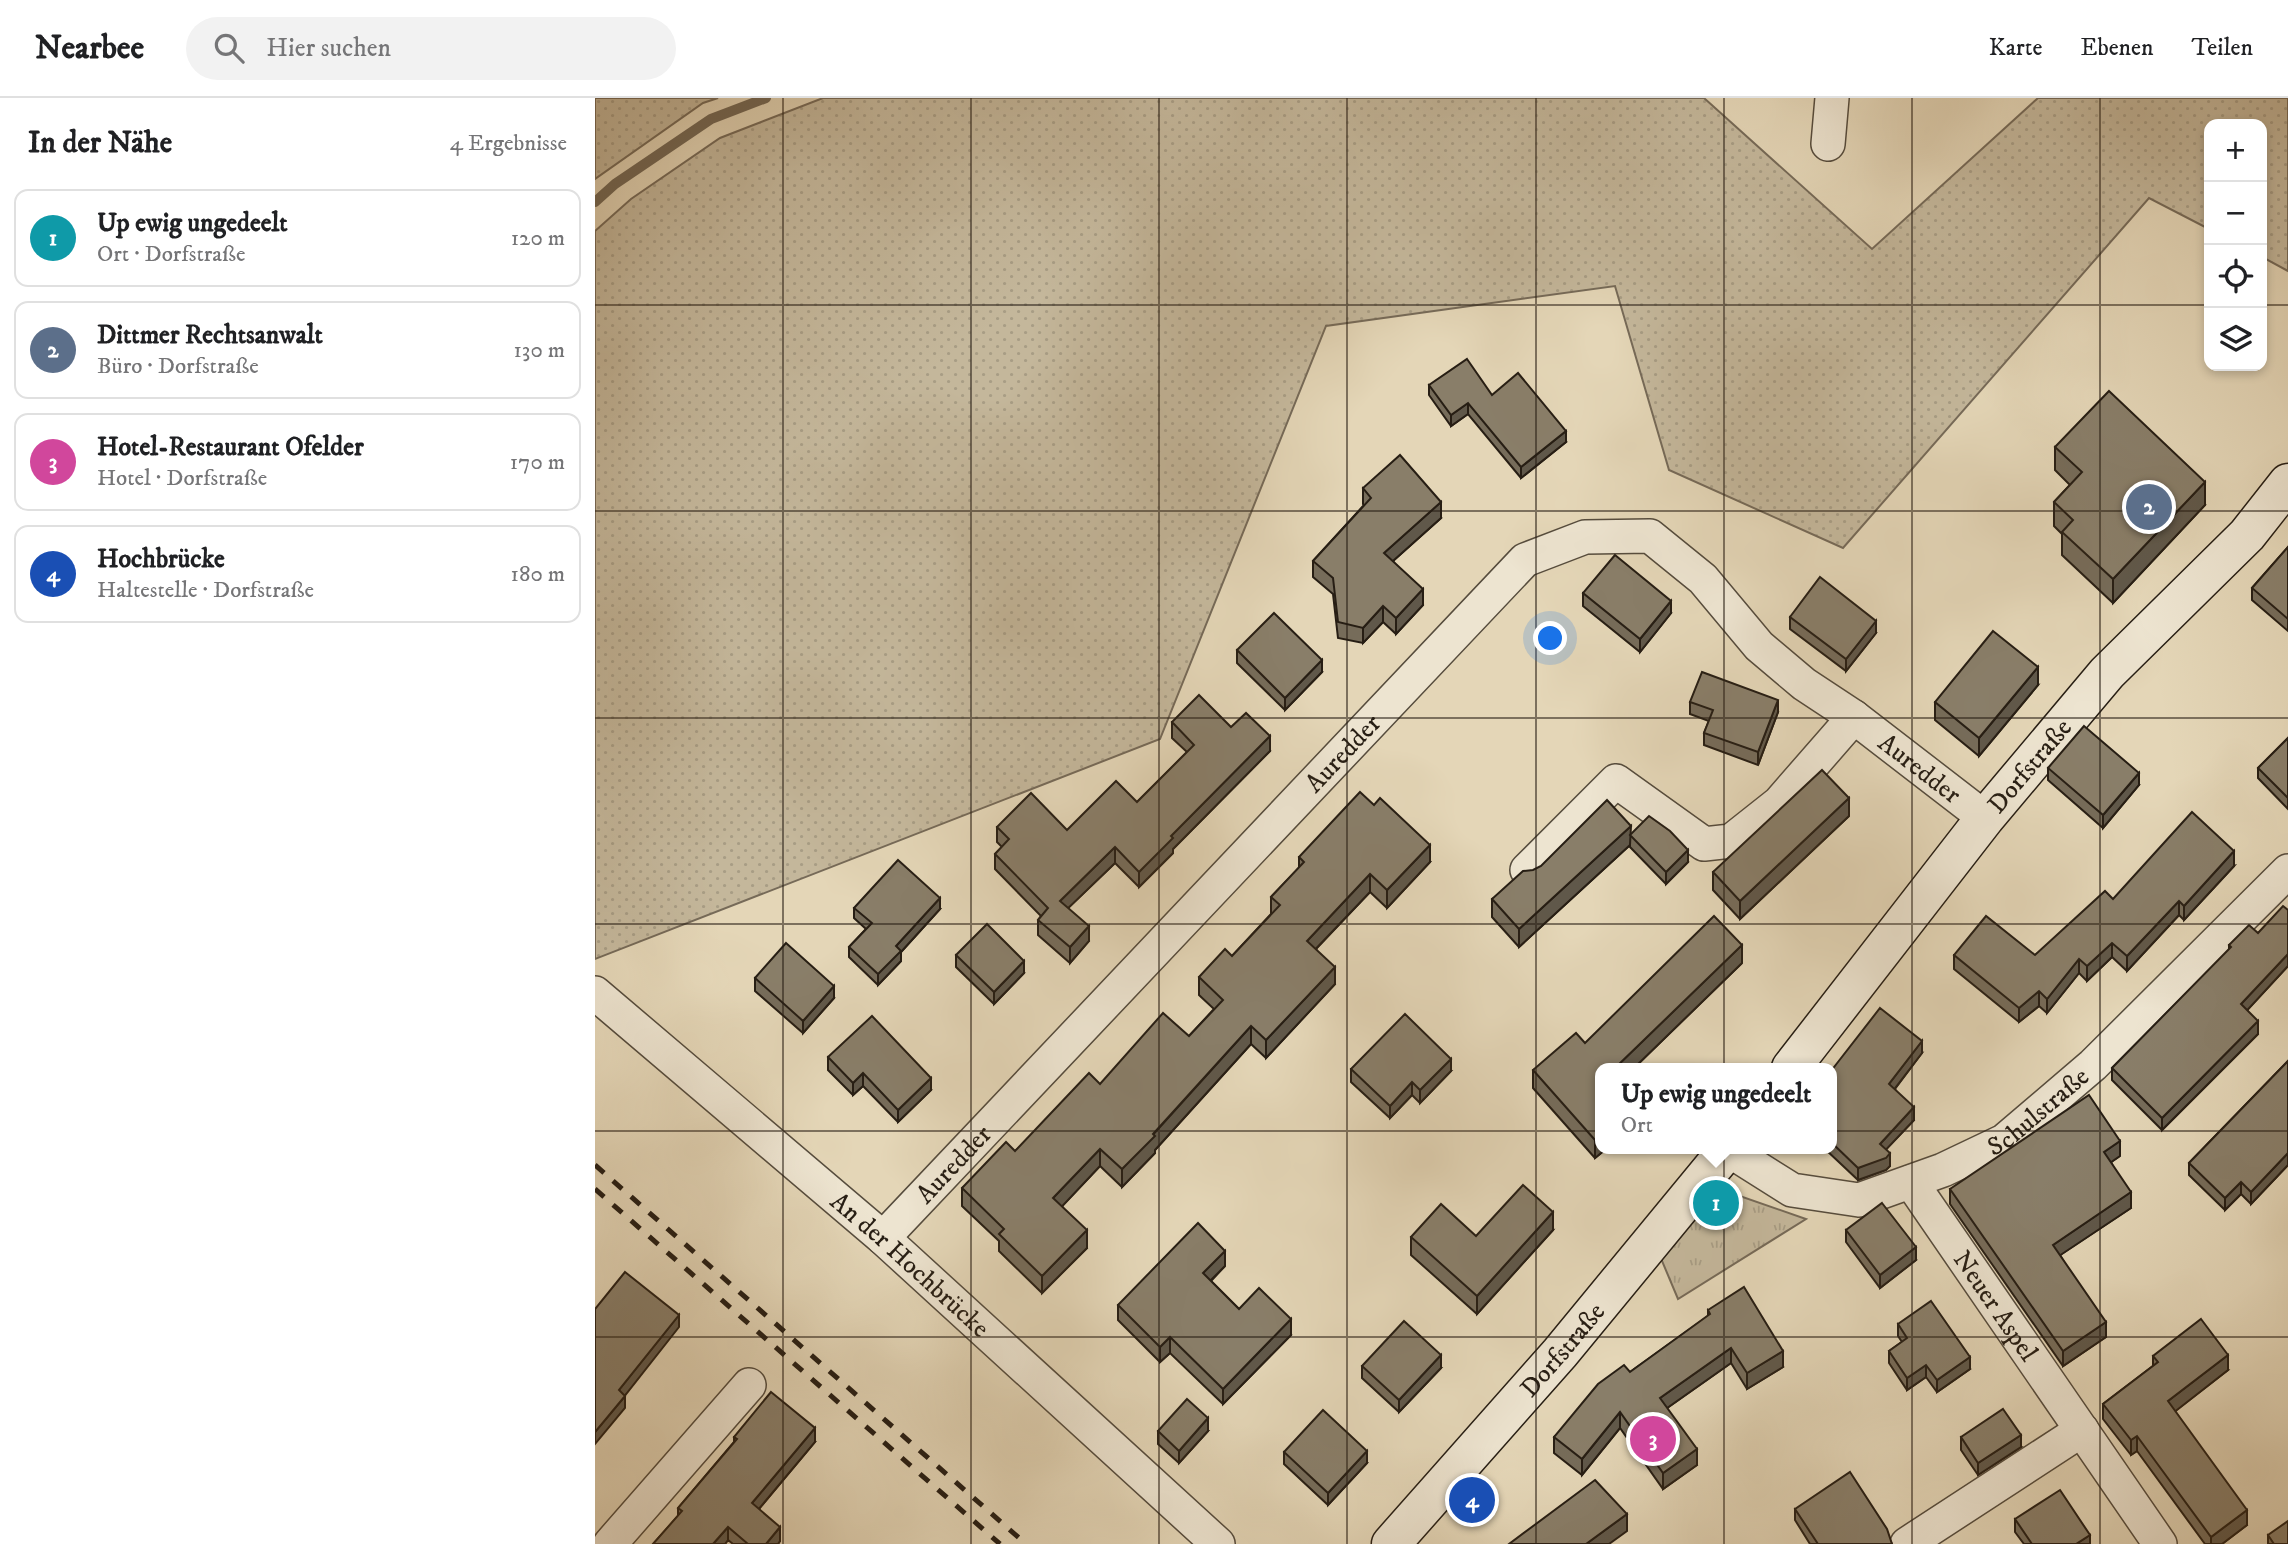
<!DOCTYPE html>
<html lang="de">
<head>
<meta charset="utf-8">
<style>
  :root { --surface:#fff; --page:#f2f2f2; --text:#202124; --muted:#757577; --line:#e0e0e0; --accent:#2563eb }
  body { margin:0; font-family:"IM FELL DW Pica",serif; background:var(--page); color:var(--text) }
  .controls { position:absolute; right:21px; top:21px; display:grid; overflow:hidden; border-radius:14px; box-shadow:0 4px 10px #0003 }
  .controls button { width:63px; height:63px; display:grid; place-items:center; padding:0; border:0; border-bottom:2px solid var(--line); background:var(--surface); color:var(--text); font:35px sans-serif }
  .you { position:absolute; left:956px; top:541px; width:24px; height:24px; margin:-18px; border:5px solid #fff; border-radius:50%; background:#1a73e8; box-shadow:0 0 0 10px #1a73e833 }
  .badge { display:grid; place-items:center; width:46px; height:46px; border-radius:50%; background:var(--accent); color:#fff; font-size:23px; font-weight:700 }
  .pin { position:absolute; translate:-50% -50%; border:4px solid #fff; box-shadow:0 2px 7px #0006 }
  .popup { position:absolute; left:1000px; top:965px; width:242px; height:91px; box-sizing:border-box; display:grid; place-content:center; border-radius:14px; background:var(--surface); filter:drop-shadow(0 2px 5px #0005); font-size:23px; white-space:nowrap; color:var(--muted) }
  .popup b { font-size:26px; color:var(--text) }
  .popup::after { content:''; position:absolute; left:50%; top:100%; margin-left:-14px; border:14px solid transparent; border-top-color:var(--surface) }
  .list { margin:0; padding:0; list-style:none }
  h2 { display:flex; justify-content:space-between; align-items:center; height:91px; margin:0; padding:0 28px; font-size:30px }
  h2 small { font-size:23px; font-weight:400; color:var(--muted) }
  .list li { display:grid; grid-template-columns:46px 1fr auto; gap:21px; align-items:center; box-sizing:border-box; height:98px; margin:0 14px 14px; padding:0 14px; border:2px solid var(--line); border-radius:14px }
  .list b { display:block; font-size:26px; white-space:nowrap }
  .list p { margin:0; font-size:23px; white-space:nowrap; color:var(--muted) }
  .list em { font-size:23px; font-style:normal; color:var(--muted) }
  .icon { flex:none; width:38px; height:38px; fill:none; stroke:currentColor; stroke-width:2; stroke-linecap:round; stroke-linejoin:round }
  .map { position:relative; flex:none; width:1693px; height:1446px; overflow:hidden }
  header { display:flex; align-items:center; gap:42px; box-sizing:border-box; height:98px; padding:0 35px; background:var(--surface); border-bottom:2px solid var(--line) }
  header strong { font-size:33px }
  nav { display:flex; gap:38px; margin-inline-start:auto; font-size:24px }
  .search { width:490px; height:63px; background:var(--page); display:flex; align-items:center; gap:18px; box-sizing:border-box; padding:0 24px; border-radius:38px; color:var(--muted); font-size:26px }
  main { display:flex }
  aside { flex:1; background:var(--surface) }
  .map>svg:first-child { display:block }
</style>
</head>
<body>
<header>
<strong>Nearbee</strong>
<div class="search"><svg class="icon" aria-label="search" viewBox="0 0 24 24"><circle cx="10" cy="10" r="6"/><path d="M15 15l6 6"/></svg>Hier suchen</div>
<nav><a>Karte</a><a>Ebenen</a><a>Teilen</a></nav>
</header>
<main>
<aside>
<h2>In der Nähe<small>4 Ergebnisse</small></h2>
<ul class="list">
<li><span class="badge" style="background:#0f9aa8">1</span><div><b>Up ewig ungedeelt</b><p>Ort · Dorfstraße</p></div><em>120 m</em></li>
<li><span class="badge" style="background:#5c6f8a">2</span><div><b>Dittmer Rechtsanwalt</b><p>Büro · Dorfstraße</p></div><em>130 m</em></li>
<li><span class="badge" style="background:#d1479c">3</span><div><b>Hotel-Restaurant Ofelder</b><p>Hotel · Dorfstraße</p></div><em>170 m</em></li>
<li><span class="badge" style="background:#1a4fb4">4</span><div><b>Hochbrücke</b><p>Haltestelle · Dorfstraße</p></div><em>180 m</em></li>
</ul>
</aside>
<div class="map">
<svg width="1693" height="1446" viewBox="0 0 1693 1446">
  <defs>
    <pattern id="grass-dots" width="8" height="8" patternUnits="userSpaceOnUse" patternTransform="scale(1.75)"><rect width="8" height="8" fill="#c4b79b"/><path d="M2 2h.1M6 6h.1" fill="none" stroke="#a89d85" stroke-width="1.8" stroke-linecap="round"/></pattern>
    <pattern id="park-tufts" width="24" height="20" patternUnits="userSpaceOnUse" patternTransform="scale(1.75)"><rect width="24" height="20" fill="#c4b79b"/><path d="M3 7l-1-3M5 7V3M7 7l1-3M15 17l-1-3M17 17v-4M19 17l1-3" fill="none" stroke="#a89d85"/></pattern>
  </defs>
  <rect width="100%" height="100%" fill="#e4d6b7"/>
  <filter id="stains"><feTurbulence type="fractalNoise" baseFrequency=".00286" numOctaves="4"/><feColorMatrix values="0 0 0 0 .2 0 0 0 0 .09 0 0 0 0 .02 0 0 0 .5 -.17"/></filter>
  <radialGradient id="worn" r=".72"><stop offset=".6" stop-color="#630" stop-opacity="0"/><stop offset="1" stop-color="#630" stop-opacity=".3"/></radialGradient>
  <!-- grass -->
  <g fill="url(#grass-dots)" stroke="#766a58" stroke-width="2">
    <path d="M0,0H123L108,5L0,81Z"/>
    <path d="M228,0H1109L1277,151L1443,0H1693V173L1667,159V26H1614V131L1554,100L1248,450L1074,372L1020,188L731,228L565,641L0,861V133L36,101L125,40Z"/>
  </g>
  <!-- park -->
  <path fill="url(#park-tufts)" stroke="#766a58" stroke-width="2" d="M1116,1088L1211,1121L1083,1201L1062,1151Z"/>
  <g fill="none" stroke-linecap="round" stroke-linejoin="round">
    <!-- stream -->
    <path stroke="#726755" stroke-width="10" d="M0,104L20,86L116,21L171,0"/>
    <defs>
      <g id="minor">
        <path d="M1233,46L1237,0"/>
        <path id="s1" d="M932,772L1021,683L1109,746L1136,743L1184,705L1259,619L1390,720"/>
        <path id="s2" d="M0,895L288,1140L623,1446"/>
        <path id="s3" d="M1132,1051L1197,1092L1264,1102L1348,1072L1409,1043L1498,967L1693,773"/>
        <path id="s4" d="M1316,1084L1565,1446"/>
        <path id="s5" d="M288,1140L930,462L990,439L1055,438L1108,481L1164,548L1209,586L1259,619"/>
        <path d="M15,1446L154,1287"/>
        <path d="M1312,1446L1487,1332"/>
      </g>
      <g id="secondary">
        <path id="s6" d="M1196,970L1390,720L1512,575L1652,437L1693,385"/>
        <path id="s7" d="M796,1446L965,1255L1133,1051"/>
      </g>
    </defs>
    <!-- minor casing -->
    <use href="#minor" stroke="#564c3d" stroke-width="36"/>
    <!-- secondary casing -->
    <use href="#secondary" stroke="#271e14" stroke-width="41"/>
    <!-- minor -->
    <use href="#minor" stroke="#ede4d0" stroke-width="33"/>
    <!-- secondary -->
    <use href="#secondary" stroke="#ede4d0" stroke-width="38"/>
    <!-- rail -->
    <g stroke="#271e14" stroke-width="5" stroke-dasharray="12 12" stroke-linecap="butt">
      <path d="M0,1067L431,1446"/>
      <path d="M0,1091L405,1446"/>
    </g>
  </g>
  <!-- wall -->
  <g fill="#766c5a" stroke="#271e14" stroke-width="2">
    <path d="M834,287L971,344L926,380L873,316L856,328L834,297Z"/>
    <path d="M1460,349L1610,407L1518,505L1467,457V436L1459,428V404L1475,387L1460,372Z"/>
    <path d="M768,390L846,420L798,463L828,507L801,536L788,524L768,545L743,540L738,496L718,479V463L769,407L768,406Z"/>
    <path d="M1693,449V533L1657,502V490Z"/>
    <path d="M988,495L1076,515L1045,554L988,508Z"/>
    <path d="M1195,519L1281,535L1251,573L1195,531Z"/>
    <path d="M642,552L727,574L690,612L642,565Z"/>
    <path d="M1443,587L1384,658L1340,622V604Z"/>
    <path d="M1095,604L1183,614L1163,667L1109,647V635L1114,623L1095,616Z"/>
    <path d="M577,624L636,629L675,653L578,751V755L544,789L520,765L473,810L494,843L475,865L443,837V822L446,818L400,771V756L407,749L402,744V729L472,732L542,704L592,654L577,640Z"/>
    <path d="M1693,640V711L1663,680V670Z"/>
    <path d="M1453,670L1544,687L1508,730L1453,682Z"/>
    <path d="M1254,718L1145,821L1118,792V774Z"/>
    <path d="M1036,736L1093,764L1071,786L1035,749V747L924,849L897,819V801Z"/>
    <path d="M704,759L835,764L792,810L775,794L721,851L740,886L671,960L656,946L560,1052V1055L527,1089L505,1068L467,1108L492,1150L447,1195L404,1153V1143L367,1108V1090L420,1053L505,986L594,938L619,911L604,897V879L637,858L676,816V799L704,770Z"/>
    <path d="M1639,768L1589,822L1584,817L1532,873L1517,859L1492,883L1484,875L1452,915L1444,908L1424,924L1359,871V857H1440L1518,801Z"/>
    <path d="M259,810L345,811L306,854V863L283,887L254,859V849L271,831L259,820Z"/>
    <path d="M1693,812V868L1652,912L1663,936L1567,1032L1517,982V970L1634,852V847L1663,835Z"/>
    <path d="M361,857L429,875L399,906L361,869Z"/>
    <path d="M1147,865L1039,970H1005V1051H1011L1000,1060L938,990V972Z"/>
    <path d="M160,880L239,900L208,935L160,893Z"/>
    <path d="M1327,955L1300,991L1319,1022L1291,1051L1295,1068L1291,1072L1263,1082L1230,1051H1236V973Z"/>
    <path d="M233,959L336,992L303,1024L268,988L258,997L233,972Z"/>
    <path d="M1693,963V1067L1656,1106L1646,1096L1630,1112L1594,1077V1065Z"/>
    <path d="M756,971L856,973L825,1005L817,997L795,1020L756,984Z"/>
    <path d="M1525,1058L1516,1064L1536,1110L1465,1157L1511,1239L1468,1268L1355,1106V1091Z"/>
    <path d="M958,1132L882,1216L816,1157V1139L881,1138Z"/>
    <path d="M1251,1132L1321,1162L1285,1190L1251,1144Z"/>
    <path d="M630,1168L616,1183L644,1211L696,1237L628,1306L575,1255L565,1264L523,1222V1207Z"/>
    <path d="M1113,1212L1188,1269L1152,1291L1136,1265L1072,1310L1102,1367L1068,1391L1025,1330L987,1377L959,1355V1339L1035,1274L1113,1218Z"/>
    <path d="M1303,1226L1375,1271L1342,1294L1331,1279L1312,1292L1294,1265V1253L1307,1244L1303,1238Z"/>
    <path d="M1558,1258L1633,1272L1580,1313L1652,1427L1627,1446H1610L1542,1353L1536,1357L1508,1321V1306L1558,1268Z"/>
    <path d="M767,1268L846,1270L804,1314L767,1280Z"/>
    <path d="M563,1333H613L584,1365L563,1346Z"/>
    <path d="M139,1339L220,1344L164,1411L185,1443L183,1446H138L133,1442L130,1446H58L83,1418V1410L139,1344Z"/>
    <path d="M1366,1339L1426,1349L1383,1377L1366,1352Z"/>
    <path d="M689,1354L772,1365L733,1407L689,1366Z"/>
    <path d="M1200,1411L1296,1444L1297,1446H1215L1200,1422Z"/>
    <path d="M1420,1421L1495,1446H1429L1420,1434Z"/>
    <path d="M1673,1437L1693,1446H1673Z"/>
  </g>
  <!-- shaded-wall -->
  <g fill="#60584a" stroke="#271e14" stroke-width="2">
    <path d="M873,305V316L856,328V317Z"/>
    <path d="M971,333V344L926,380V369Z"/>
    <path d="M1610,384V407L1518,505V481Z"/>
    <path d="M846,404V420L789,471V455Z"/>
    <path d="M828,491V507L801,536V520Z"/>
    <path d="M1076,503V515L1045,554V541Z"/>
    <path d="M788,508V524L768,545V530Z"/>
    <path d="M1281,523V535L1251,573V561Z"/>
    <path d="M727,562V574L690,612V600Z"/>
    <path d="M1443,569V587L1384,658V640Z"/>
    <path d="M1183,602V614L1163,667V654Z"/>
    <path d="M675,638V653L578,751V755L544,789V774L576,738Z"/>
    <path d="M1544,675V687L1508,730V717Z"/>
    <path d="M1254,700V718L1145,821V803Z"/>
    <path d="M1036,728L1035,747L924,849V831Z"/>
    <path d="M835,747V764L792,810V792Z"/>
    <path d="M520,749V765L465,818V803Z"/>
    <path d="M1093,752V764L1071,786V774Z"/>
    <path d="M1639,753V768L1589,822V808Z"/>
    <path d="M775,776V794L712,860V843Z"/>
    <path d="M345,800V811L306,854V863L283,887V876L301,848Z"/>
    <path d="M1584,803V817L1532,873V858Z"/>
    <path d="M494,828V843L475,865V849Z"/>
    <path d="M1517,845V859L1492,883V868Z"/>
    <path d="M1147,847V865L1039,970H1020Z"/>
    <path d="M1693,856V868L1646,919V906Z"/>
    <path d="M1484,861V875L1452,915V901Z"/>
    <path d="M429,863V875L399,906V894Z"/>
    <path d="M740,869V886L671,960V942Z"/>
    <path d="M239,888V900L208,935V923Z"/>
    <path d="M1444,893V908L1424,924V910Z"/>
    <path d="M1663,923V936L1567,1032V1020Z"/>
    <path d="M656,928V946L560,1052V1055L527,1089V1071Z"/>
    <path d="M1327,943V955L1294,998V986Z"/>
    <path d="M856,961V973L825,1005V992Z"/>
    <path d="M268,975V988L258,997V985Z"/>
    <path d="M336,980V992L303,1024V1012Z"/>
    <path d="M817,984V997L795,1020V1008Z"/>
    <path d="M1319,1009V1022L1285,1058V1046Z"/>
    <path d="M1005,1038V1051H1011L1000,1060V1042Z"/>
    <path d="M1525,1043V1058L1509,1069V1054Z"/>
    <path d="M505,1051V1068L458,1118V1100Z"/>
    <path d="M1295,1055V1068L1291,1072L1263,1082V1070Z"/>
    <path d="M1693,1055V1067L1656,1106V1094Z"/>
    <path d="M1646,1084V1096L1630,1112V1100Z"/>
    <path d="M1536,1094V1110L1458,1162V1147Z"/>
    <path d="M958,1114V1132L882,1216V1198Z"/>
    <path d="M492,1132V1150L447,1195V1178Z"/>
    <path d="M1321,1149V1162L1285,1190V1177Z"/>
    <path d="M630,1153V1168L608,1190V1175Z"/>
    <path d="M84,1217V1229L24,1305V1292Z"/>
    <path d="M696,1221V1237L628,1306V1291Z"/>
    <path d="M1511,1224V1239L1468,1268V1253Z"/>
    <path d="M575,1239V1255L565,1264V1249Z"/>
    <path d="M1136,1250V1265L1065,1315V1300Z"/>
    <path d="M1188,1253V1269L1152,1291V1275Z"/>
    <path d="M846,1257V1270L804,1314V1302Z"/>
    <path d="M1633,1257V1272L1573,1319V1303Z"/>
    <path d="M1375,1259V1271L1342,1294V1282Z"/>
    <path d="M1331,1267V1279L1312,1292V1280Z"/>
    <path d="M30,1298V1310L0,1346V1334Z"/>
    <path d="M1025,1314V1330L987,1377V1361Z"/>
    <path d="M613,1320V1333L584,1365V1353Z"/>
    <path d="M220,1330V1344L157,1419V1405Z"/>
    <path d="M1426,1337V1349L1383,1377V1365Z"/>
    <path d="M1542,1338V1353L1536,1357V1342Z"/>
    <path d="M1102,1351V1367L1068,1391V1375Z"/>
    <path d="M772,1353V1365L733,1407V1395Z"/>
    <path d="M1652,1412V1427L1627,1446H1616V1439Z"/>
    <path d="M1032,1416V1433L1014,1446H991Z"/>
    <path d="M133,1429V1442L130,1446H118Z"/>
    <path d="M185,1429V1443L183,1446H171Z"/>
    <path d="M1495,1437V1446H1481Z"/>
  </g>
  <!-- building -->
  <g fill="#897e69" stroke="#271e14" stroke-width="2">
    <path d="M872,261L897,297L923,275L971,333L926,369L873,305L856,317L834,287Z"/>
    <path d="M1514,293L1610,384L1518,481L1467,434L1478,422L1459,404L1487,374L1460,349Z"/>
    <path d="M805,357L846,404L789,455L828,491L801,520L788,508L768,530L743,524L738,480L718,463L776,400L768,390Z"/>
    <path d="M1693,449V521L1657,490Z"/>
    <path d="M1020,457L1076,503L1045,541L988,495Z"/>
    <path d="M1225,479L1281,523L1251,561L1195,519Z"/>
    <path d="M679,515L727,562L690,600L642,552Z"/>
    <path d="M1398,533L1443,569L1384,640L1340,604Z"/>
    <path d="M1107,574L1183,602L1163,654L1109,635L1118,612L1095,604Z"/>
    <path d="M604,597L636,629L651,615L675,638L576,738L578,740L544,774L520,749L465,803L494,828L475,849L443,822L453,810L400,756L414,741L402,729L436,695L472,732L521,683L542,704L599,647L577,624Z"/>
    <path d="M1489,628L1544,675L1508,717L1453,670Z"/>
    <path d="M1693,640V700L1663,670Z"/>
    <path d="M1227,672L1254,700L1145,803L1118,774Z"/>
    <path d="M765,694L779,707L785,700L835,747L792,792L775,776L712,843L740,869L671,942L656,928L558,1036L560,1038L527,1071L505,1051L458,1100L492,1132L447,1178L404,1136L409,1131L367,1090L411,1044L420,1053L494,975L505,986L568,915L594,938L628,902L604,879L630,851L637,858L685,807L676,799L709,764L704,759Z"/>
    <path d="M1012,702L1036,728L924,831L897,801L928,773L938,772L946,768Z"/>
    <path d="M1597,714L1639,753L1589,808L1584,803L1532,858L1517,845L1492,868L1484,861L1452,901L1444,893L1424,910L1359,857L1391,818L1440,857L1510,793L1518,801Z"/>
    <path d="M1054,718L1075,733L1093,752L1071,774L1035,737Z"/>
    <path d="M303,762L345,800L301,848L306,853L283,876L254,849L277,825L259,810Z"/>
    <path d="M1688,808L1693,812V856L1646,906L1663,923L1567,1020L1517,970L1636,849L1634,847L1654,827L1663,835Z"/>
    <path d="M1119,818L1147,847L1020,970H1005V1038L1000,1042L938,972L981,935L990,945Z"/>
    <path d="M392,826L429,863L399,894L361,857Z"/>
    <path d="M191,845L239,888L208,923L160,880Z"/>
    <path d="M1285,910L1327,943L1294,986L1319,1009L1285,1046L1295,1055L1291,1060L1263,1070L1236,1044V986L1238,985L1236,984V973Z"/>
    <path d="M810,916L856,961L825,992L817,984L795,1008L756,971Z"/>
    <path d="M277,918L336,980L303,1012L268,975L258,985L233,959Z"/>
    <path d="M1693,963V1055L1656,1094L1646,1084L1630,1100L1594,1065Z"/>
    <path d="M1494,997L1525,1043L1509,1054L1536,1094L1458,1147L1511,1224L1468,1253L1355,1091Z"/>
    <path d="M928,1087L958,1114L882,1198L816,1139L846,1106L881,1138Z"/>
    <path d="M1287,1105L1321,1149L1285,1177L1251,1132Z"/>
    <path d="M603,1125L630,1153L608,1175L644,1211L664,1190L696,1221L628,1291L575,1239L565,1249L523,1207Z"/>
    <path d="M30,1174L84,1217L24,1292L30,1298L0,1334V1211Z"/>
    <path d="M1149,1189L1188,1253L1152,1275L1136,1250L1065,1300L1102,1351L1068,1375L1025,1314L987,1361L959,1339L1003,1286L1029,1267L1035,1274L1115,1216L1113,1212Z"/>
    <path d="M1336,1203L1375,1259L1342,1282L1331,1267L1312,1280L1294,1253L1312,1240L1303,1226Z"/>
    <path d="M1606,1221L1633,1257L1573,1303L1652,1412L1616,1439L1542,1338L1536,1342L1508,1306L1563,1264L1558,1258Z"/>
    <path d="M809,1223L846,1257L804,1302L767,1268Z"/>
    <path d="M176,1294L220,1330L157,1405L185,1429L171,1446H153L133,1429L118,1446H58L87,1413L83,1410L142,1341L139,1339Z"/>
    <path d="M592,1301L613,1320L584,1353L563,1333Z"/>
    <path d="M1408,1311L1426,1337L1383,1365L1366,1339Z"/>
    <path d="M728,1312L772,1353L733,1395L689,1354Z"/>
    <path d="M1255,1374L1292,1431L1297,1446H1223L1200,1411Z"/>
    <path d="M1000,1382L1032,1416L991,1446H914Z"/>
    <path d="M1465,1392L1495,1437L1481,1446H1437L1420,1421Z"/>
    <path d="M1693,1423V1446H1679L1673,1437Z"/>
  </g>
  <!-- grid -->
  <path fill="none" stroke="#271e14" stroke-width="2" stroke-opacity="0.55" d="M188,0V1446M376,0V1446M564,0V1446M752,0V1446M941,0V1446M1129,0V1446M1317,0V1446M1505,0V1446M0,207H1614M1667,207H1693M0,413H1693M0,620H1693M0,826H1693M0,1033H1693M0,1239H1693"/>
  <g text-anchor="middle" stroke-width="6" stroke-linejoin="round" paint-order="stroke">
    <!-- street labels -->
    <g font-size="26" fill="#271e14" stroke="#ede4d0">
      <text dy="9" stroke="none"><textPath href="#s5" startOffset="668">Auredder</textPath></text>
      <text dy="9" stroke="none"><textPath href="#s6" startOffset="385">Dorfstraße</textPath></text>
      <text dy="9" stroke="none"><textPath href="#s1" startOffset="520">Auredder</textPath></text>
      <text dy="9" stroke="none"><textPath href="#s3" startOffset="346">Schulstraße</textPath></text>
      <text dy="9" stroke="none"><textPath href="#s5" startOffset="102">Auredder</textPath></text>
      <text dy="9" stroke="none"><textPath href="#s2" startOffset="416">An der Hochbrücke</textPath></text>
      <text dy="9" stroke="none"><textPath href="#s4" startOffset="150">Neuer Aspel</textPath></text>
      <text dy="9" stroke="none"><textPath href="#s7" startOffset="259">Dorfstraße</textPath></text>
    </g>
  </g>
  <rect width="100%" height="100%" filter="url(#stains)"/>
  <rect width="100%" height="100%" fill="url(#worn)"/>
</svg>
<div class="controls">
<button>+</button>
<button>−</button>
<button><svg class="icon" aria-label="locate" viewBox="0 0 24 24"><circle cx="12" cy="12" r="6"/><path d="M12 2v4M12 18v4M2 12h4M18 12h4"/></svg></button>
<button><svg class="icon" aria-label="layers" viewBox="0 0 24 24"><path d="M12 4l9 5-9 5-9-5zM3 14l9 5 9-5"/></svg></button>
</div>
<div class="you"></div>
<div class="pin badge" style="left:1121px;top:1105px;background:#0f9aa8">1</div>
<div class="popup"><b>Up ewig ungedeelt</b>Ort</div>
<div class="pin badge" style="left:1554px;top:409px;background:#5c6f8a">2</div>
<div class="pin badge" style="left:1058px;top:1341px;background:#d1479c">3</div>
<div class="pin badge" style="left:877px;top:1402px;background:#1a4fb4">4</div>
</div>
</main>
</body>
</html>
